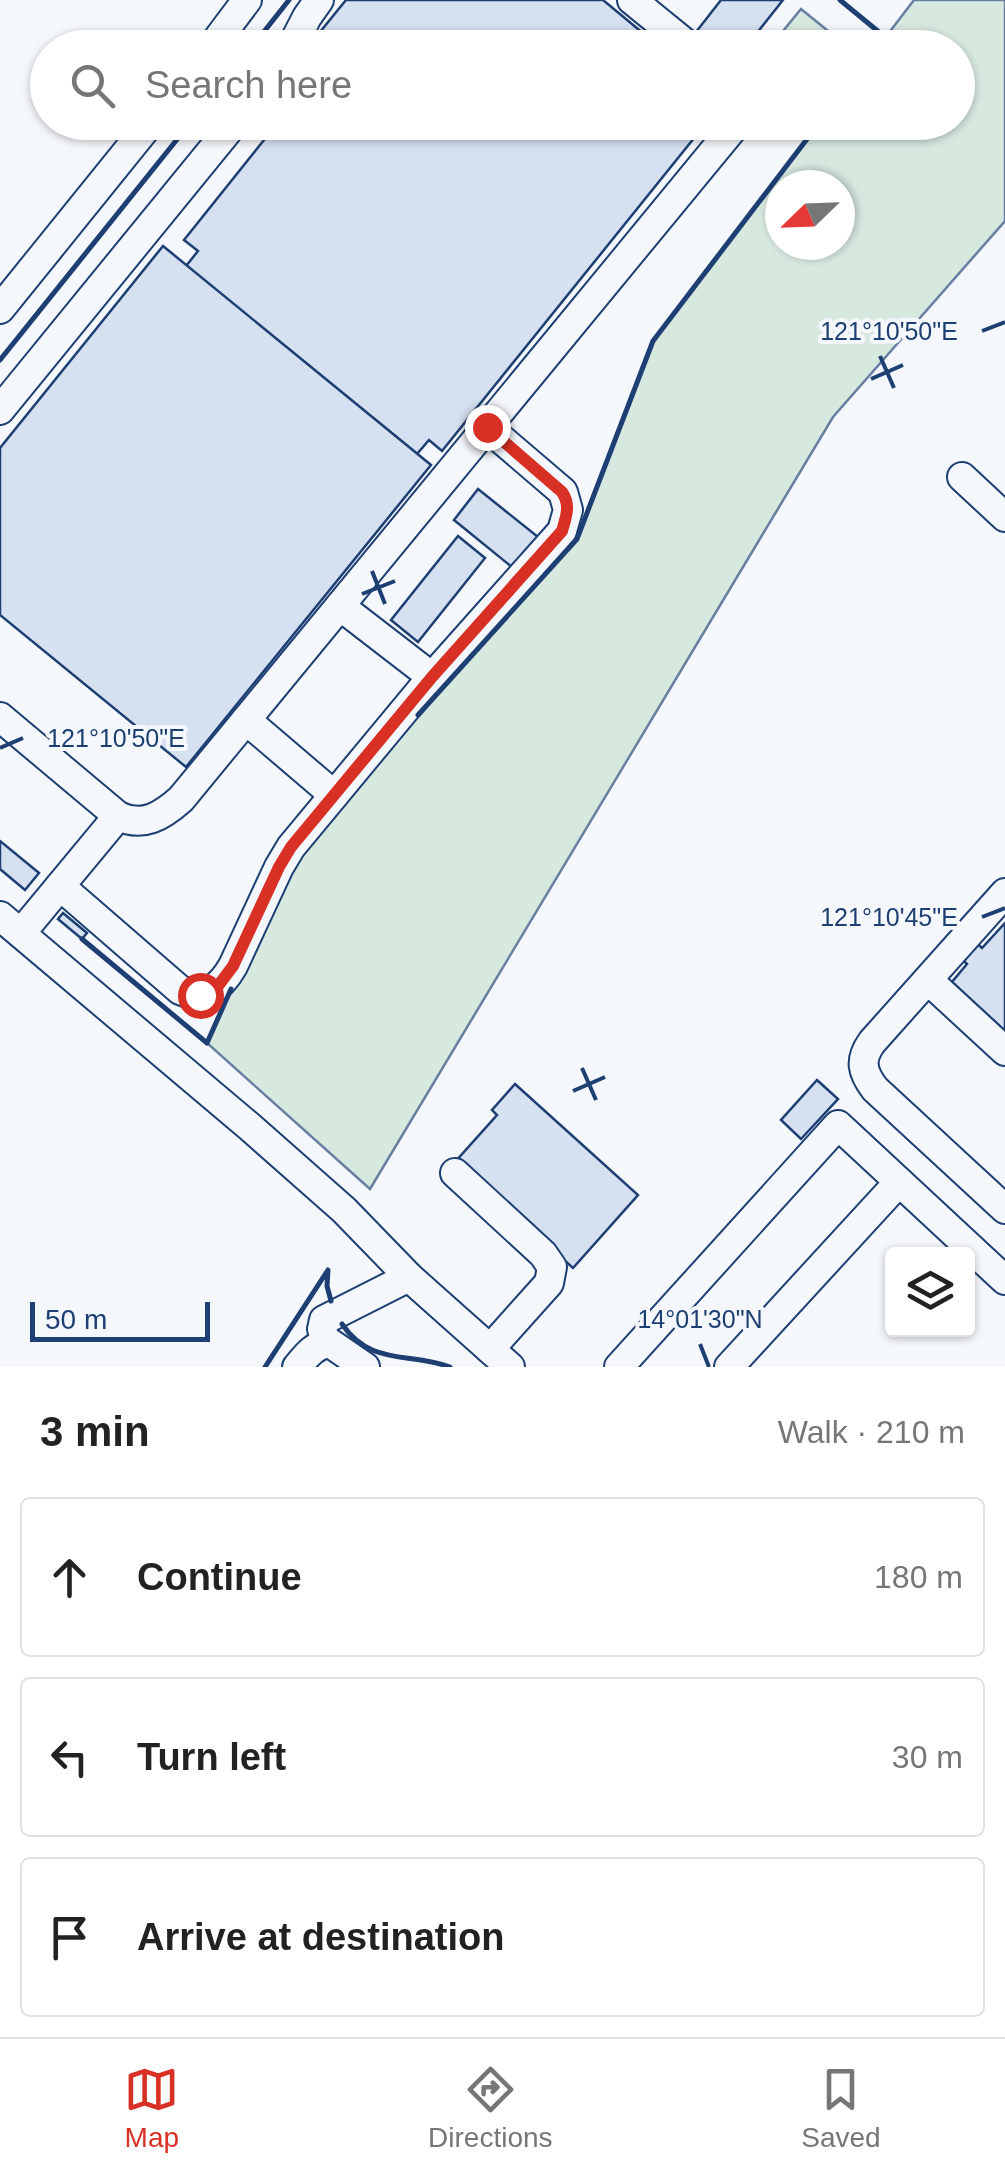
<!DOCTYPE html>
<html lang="en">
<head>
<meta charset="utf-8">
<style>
  :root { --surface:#fff; --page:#f6f6f6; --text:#222; --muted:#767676; --line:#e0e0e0; --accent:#d93025 }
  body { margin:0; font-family:Helvetica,sans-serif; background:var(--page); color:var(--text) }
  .controls { position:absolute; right:30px; bottom:30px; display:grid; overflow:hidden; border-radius:10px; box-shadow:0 2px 8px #0004 }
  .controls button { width:90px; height:90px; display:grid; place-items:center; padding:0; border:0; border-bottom:2px solid var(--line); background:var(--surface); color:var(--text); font:50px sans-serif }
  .compass { position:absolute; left:765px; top:170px; width:90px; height:90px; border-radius:50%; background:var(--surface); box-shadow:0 2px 8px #0004; rotate:247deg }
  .scale { position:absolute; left:30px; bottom:25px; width:180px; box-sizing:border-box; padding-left:10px; border:5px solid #1d3f73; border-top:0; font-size:28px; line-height:35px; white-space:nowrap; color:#1d3f73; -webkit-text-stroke:8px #f4f7fb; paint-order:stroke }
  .stop { position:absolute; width:30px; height:30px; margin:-22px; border:8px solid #d93025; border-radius:50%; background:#fff }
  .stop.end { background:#d93025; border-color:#fff; box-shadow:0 2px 10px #0008 }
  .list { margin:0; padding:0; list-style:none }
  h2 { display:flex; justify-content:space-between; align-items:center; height:130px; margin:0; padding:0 40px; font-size:42px }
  h2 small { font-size:32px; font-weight:400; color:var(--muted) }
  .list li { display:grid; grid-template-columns:65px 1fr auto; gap:30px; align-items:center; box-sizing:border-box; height:160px; margin:0 20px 20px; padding:0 20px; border:2px solid var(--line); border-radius:10px }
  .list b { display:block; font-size:38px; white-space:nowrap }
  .list em { font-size:32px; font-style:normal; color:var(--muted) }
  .icon { flex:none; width:55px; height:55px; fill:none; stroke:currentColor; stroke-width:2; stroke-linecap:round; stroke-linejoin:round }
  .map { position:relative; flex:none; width:1005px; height:1367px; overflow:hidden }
  .search { position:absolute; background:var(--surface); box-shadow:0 2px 8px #0004; left:30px; right:30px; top:30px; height:110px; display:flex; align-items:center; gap:25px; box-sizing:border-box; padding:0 35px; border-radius:55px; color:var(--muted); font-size:38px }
  .sheet { height:670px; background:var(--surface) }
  nav { display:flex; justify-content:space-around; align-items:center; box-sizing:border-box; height:140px; border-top:2px solid var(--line); background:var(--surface); font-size:28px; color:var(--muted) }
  nav a { display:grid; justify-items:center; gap:5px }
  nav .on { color:var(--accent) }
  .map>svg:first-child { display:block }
</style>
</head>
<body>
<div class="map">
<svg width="1005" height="1367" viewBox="0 0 1005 1367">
  <rect width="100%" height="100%" fill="#f4f7fb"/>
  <!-- green -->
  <g fill="#d7e8df" stroke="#687fa3" stroke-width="2.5" fill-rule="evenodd">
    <path d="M914,0H1005V221L833,417L370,1189L207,1043L294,852L577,539L653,341L820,123L958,122V48L878,47ZM780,185H840V245H780Z"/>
    <path d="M801,9L848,47H770Z"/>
  </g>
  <!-- building -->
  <g fill="#d5e0f0" stroke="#1d3f73" stroke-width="2.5">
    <path d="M346,0H603L661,48H307Z"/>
    <path d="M721,0H783L745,48H715L696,32Z"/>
    <path d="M263,122H707L442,451L429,440L417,454L186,266L198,251L184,240L272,130Z"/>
    <path d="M163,246L431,465L186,767L0,615V448Z"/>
    <path d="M478,489L543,541L518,572L454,520Z"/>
    <path d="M458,536L485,558L418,642L391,620Z"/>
    <path d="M0,841L39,873L25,890L0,869Z"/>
    <path d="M63,913L87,933L82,939L58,919Z"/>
    <path d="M1005,923V1031L952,982L967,964L959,957L973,940L982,948Z"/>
    <path d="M817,1080L838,1099L801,1139L781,1120Z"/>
    <path d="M515,1084L638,1195L573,1268L455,1162L497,1115L492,1110Z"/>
  </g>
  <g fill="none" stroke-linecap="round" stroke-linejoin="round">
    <defs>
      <g id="minor">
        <path d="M632,0L691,48"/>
        <path d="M211,48L247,0"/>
        <path d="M291,48L307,17L319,0"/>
        <path d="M0,309L151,122"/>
        <path d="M0,410L235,122"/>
        <path d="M962,477L1005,517"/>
        <path d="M340,606L432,677"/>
        <path d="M0,717L118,816C143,828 162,816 181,799L738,122"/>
        <path d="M246,720L334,795"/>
        <path d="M60,886L180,990C205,1001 221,987 233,966L279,867L291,847L432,677L562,531L568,510L563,492L487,427"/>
        <path d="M1005,893L872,1042C859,1060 862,1072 875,1089L1005,1209"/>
        <path d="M0,916L250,1127L344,1210L409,1277L510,1367"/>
        <path d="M21,933L118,816"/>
        <path d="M928,980L1005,1051"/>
        <path d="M455,1173L543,1254L552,1267L549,1283L490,1349"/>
        <path d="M326,1343L322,1329L324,1320L409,1277"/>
        <path d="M297,1367C306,1356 315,1344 330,1343L365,1367"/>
        <path d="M619,1367L838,1125L1005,1280"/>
        <path d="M729,1367L899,1182"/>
      </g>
    </defs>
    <!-- minor casing -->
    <use href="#minor" stroke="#1d3f73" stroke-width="32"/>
    <!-- minor -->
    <use href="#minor" stroke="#f4f7fb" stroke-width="28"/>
    <!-- wall -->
    <g stroke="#1d3f73" stroke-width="5">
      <path d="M840,0L885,37L878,48"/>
      <path d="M251,48L289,0"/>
      <path d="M0,360L191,122"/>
      <path d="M418,715L577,539L653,341L820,122"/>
      <path d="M82,939L207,1043L231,989"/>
      <path d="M342,1324C370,1366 409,1352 450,1367"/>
      <path d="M265,1367L328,1270L327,1286L331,1301"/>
    </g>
  </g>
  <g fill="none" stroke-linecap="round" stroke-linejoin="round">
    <!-- route -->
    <path stroke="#d93025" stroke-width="12" d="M200,995L218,986L233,966L279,867L291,847L432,677L562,531C566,517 571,505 562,492L487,427"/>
  </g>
  <!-- ticks -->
  <path fill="none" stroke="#1d3f73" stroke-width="4" d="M982,331L1005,322M880,356L894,388M871,379L903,365M372,571L385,604M362,594L395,581M0,748L23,738M982,917L1005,908M582,1068L596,1100M573,1091L605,1077M700,1344L709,1367"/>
  <g font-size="25" text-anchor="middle" fill="#1d3f73" stroke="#f4f7fb" stroke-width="8" stroke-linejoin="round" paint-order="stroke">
    <text x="889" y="340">121°10'50"E</text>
    <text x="116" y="747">121°10'50"E</text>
    <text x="889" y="926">121°10'45"E</text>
    <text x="700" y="1328">14°01'30"N</text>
  </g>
</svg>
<div class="controls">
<button><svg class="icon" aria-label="layers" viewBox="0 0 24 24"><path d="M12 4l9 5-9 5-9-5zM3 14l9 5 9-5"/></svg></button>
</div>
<svg class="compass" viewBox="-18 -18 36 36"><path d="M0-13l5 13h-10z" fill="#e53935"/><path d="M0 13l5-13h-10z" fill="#767676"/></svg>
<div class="scale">50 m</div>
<div class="stop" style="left:200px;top:995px"></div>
<div class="stop end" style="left:487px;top:427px"></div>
<div class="search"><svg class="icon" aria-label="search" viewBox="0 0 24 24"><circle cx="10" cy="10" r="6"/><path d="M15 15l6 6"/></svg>Search here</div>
</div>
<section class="sheet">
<h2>3 min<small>Walk · 210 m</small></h2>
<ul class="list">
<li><svg class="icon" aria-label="ahead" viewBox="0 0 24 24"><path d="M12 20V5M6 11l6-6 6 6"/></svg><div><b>Continue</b></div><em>180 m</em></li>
<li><svg class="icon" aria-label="left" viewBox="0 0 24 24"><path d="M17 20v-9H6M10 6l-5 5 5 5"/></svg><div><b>Turn left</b></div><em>30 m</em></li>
<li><svg class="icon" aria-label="arrive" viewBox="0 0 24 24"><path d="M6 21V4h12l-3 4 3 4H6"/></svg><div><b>Arrive at destination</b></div></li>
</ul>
</section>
<nav>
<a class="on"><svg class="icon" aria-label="map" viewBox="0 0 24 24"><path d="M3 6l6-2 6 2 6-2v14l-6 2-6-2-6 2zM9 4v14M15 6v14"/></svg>Map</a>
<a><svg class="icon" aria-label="directions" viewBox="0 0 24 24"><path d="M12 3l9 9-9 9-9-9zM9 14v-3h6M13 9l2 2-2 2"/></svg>Directions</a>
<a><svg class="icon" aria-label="saved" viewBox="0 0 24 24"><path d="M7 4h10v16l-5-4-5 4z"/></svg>Saved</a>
</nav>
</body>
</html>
